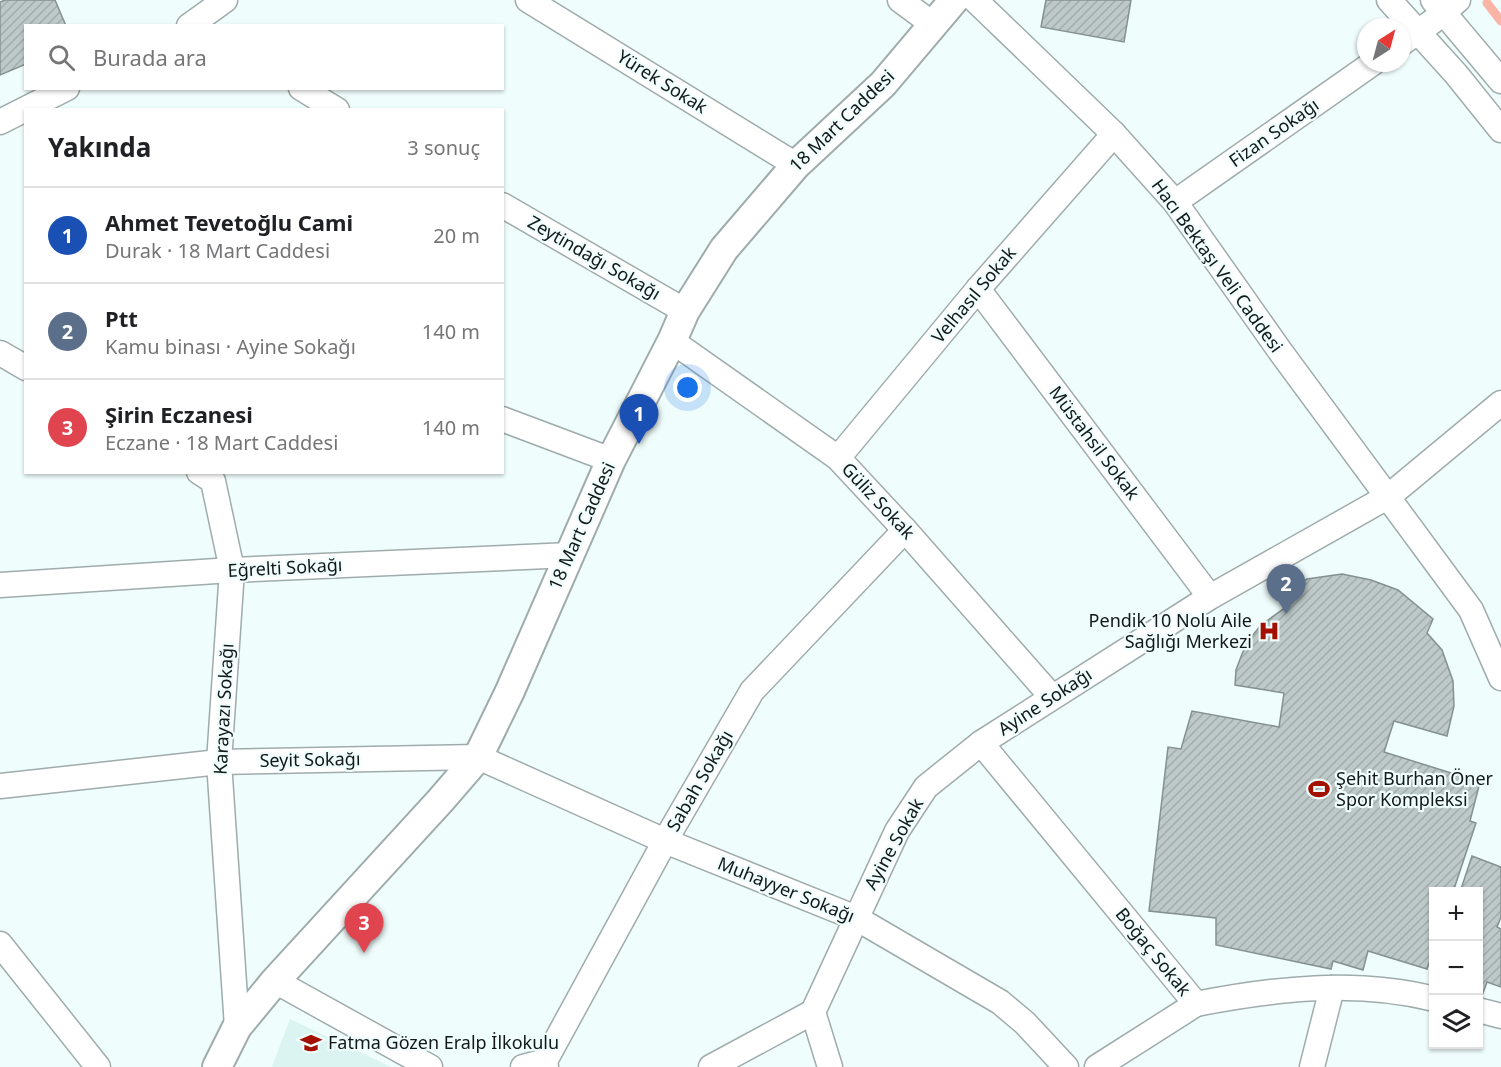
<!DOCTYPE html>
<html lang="tr">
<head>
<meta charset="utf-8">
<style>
  :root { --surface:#fff; --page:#f6f6f6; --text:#202124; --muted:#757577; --line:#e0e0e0; --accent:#a41000 }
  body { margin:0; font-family:"Noto Sans",sans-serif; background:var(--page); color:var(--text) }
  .controls { position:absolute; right:18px; bottom:18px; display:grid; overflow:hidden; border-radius:0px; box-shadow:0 2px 4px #0004 }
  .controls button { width:54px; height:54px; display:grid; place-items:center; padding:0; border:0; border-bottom:2px solid var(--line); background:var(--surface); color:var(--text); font:30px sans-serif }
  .compass { position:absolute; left:1357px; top:18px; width:54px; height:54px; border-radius:50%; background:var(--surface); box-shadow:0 2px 4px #0004; rotate:36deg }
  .you { position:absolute; left:688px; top:388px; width:21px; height:21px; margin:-15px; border:4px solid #fff; border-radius:50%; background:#1a73e8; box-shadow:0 0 0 9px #1a73e833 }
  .badge { display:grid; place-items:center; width:39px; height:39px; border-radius:50%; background:var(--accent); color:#fff; font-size:20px; font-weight:700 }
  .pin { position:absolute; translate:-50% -50px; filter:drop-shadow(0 2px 3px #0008) }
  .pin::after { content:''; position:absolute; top:32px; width:21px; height:18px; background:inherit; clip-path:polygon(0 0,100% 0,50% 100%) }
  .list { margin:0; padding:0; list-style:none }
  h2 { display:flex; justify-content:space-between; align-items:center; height:78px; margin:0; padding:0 24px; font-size:26px }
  h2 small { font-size:20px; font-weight:400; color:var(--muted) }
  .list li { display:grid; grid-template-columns:39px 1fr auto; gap:18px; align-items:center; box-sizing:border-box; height:96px; padding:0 24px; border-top:2px solid var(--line) }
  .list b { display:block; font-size:22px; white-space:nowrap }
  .list p { margin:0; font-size:20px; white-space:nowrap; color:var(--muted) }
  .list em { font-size:20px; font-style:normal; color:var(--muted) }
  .icon { flex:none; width:33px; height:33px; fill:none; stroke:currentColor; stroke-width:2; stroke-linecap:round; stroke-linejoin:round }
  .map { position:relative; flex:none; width:1501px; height:1067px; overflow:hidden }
  .search { position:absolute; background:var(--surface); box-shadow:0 2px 4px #0004; left:24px; top:24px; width:480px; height:66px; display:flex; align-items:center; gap:15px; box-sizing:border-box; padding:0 21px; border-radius:0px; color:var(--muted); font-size:22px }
  .panel { position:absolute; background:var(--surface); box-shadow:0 2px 4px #0004; left:24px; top:108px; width:480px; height:366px; border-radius:0px }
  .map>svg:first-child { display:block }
</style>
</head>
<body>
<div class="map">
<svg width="1501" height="1067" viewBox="0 0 1501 1067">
  <defs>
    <pattern id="building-hatch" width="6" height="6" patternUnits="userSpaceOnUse" patternTransform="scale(1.5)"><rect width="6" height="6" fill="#bcc9c8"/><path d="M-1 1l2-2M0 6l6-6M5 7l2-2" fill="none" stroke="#a1acab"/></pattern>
  </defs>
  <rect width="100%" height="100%" fill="#effdfc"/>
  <!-- built -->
  <path fill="#dbf3f1" d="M290,1019L391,1067H272Z"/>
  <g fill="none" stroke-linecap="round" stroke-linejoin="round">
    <!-- stream -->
    <path stroke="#f9b4a6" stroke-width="9" d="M1487,3L1501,21"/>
  </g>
  <!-- building -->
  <g fill="url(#building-hatch)" stroke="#859191" stroke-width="1.5">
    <path d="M5,0H55L66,26H26V64L0,75V2Z"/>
    <path d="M1046,0H1131L1124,42L1041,27Z"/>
    <path d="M1342,574L1371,580L1398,590L1433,619L1427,633L1442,650L1453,681L1454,706L1447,736L1394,721L1384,752L1480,782L1470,821L1476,823L1453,892H1434V949L1427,969L1368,951L1363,970L1333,961L1331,969L1216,945V918L1149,911L1168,747L1181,749L1192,711L1279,727L1284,693L1235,685L1236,670L1242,654L1248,641L1261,625L1293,602L1298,585L1307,579Z"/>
    <path d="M1472,856L1501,867V917L1497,927L1501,929V987L1487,982L1479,1004L1478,892H1460Z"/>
  </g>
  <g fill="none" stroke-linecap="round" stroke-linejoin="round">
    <defs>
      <g id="minor">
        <path d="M528,0L796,165"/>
        <path d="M900,0L934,25"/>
        <path d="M975,0L1114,134L1175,202L1280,351L1471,610L1501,678"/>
        <path d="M1389,0L1456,74L1501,130"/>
        <path d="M1433,0L1501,81"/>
        <path d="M189,26L225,0"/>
        <path d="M1402,43L1436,19L1458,0"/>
        <path d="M301,88L337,110"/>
        <path d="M0,122L67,88"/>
        <path d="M1175,202L1373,63"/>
        <path d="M502,205L685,311"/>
        <path d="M978,289L1210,597"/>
        <path d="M672,341L838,458L905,530L1052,697"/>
        <path d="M0,353L26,368"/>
        <path d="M502,419L611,460"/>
        <path d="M838,458L978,289L1114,134"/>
        <path d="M199,472L213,481L232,570L219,762L237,1027"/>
        <path d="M0,585L232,570L570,555"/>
        <path d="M981,743L1196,1004C1273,989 1356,979 1434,999"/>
        <path d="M0,786L219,762L478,757L665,841L856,918L1000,1002L1025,1023L1066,1067"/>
        <path d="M0,944L98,1067"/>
        <path d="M275,981L430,1067"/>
        <path d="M1478,1010L1501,1016"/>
        <path d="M523,1067L545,1061"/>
        <path d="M546,1067L545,1061L665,841L752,691L905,530"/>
        <path d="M711,1067L813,1012"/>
        <path d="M830,1067L813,1012L897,831L926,787L981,743L1210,597L1389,496L1501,403"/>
        <path d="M1097,1067L1196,1004"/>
        <path d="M1312,1067L1332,988"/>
      </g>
      <path id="tertiary" d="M217,1067L237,1027L275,981L440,801L478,757L510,691L611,460L672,341L685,311L724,249L796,165L883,84L954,0"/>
    </defs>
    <!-- minor casing -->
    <use href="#minor" stroke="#9facab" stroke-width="27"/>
    <!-- tertiary casing -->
    <use href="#tertiary" stroke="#9facab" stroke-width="32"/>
    <!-- minor -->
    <use href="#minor" stroke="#fff" stroke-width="24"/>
    <!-- tertiary -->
    <use href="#tertiary" stroke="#fff" stroke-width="28"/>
  </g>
  <!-- icons -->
  <defs>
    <symbol id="hospital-bare" viewBox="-9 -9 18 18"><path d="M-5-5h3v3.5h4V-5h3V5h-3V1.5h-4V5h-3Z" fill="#a41000" stroke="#effdfc" stroke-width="2.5" paint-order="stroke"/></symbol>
    <symbol id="stadium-bare" viewBox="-9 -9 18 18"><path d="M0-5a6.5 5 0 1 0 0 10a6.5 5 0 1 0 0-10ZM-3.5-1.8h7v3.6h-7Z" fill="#a41000" stroke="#effdfc" stroke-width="2.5" paint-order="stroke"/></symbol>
    <symbol id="school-bare" viewBox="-9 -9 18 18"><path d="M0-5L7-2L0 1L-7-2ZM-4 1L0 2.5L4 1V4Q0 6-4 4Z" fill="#a41000" stroke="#effdfc" stroke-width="2.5" paint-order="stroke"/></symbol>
  </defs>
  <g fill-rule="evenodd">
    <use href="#hospital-bare" x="1254" y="616" width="30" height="30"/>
    <use href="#stadium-bare" x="1304" y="774" width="30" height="30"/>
    <use href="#school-bare" x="296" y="1028" width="30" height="30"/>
  </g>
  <g text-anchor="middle" stroke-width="4.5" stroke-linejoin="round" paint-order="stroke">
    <!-- street labels -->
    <g font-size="18" fill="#121717" stroke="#effdfc">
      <text transform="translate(662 82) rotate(32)" y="6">Yürek Sokak</text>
      <text transform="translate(842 121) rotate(-44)" y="6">18 Mart Caddesi</text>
      <text transform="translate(1274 133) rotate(-35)" y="6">Fizan Sokağı</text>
      <text transform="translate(594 258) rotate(30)" y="6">Zeytindağı Sokağı</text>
      <text transform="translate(1217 266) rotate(54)" y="6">Hacı Bektaşı Veli Caddesi</text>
      <text transform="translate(974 295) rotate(-50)" y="6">Velhasıl Sokak</text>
      <text transform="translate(1094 443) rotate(53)" y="6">Müstahsil Sokak</text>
      <text transform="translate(878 501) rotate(47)" y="6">Güliz Sokak</text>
      <text transform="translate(582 526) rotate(-66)" y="6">18 Mart Caddesi</text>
      <text transform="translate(285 568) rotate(-3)" y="6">Eğrelti Sokağı</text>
      <text transform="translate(1045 702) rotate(-33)" y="6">Ayine Sokağı</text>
      <text transform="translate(224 709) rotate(-87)" y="6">Karayazı Sokağı</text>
      <text transform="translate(310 760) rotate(-1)" y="6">Seyit Sokağı</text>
      <text transform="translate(700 781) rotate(-60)" y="6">Sabah Sokağı</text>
      <text transform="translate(894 844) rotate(-61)" y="6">Ayine Sokak</text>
      <text transform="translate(786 890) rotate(22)" y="6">Muhayyer Sokağı</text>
      <text transform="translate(1153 952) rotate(51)" y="6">Boğaç Sokak</text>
    </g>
    <!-- poi labels -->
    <g font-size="18" fill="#121717" stroke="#effdfc" text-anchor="start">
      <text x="1252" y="627" text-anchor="end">Pendik 10 Nolu Aile<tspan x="1252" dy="21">Sağlığı Merkezi</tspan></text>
      <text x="1336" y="785">Şehit Burhan Öner<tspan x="1336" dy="21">Spor Kompleksi</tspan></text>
      <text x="328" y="1049">Fatma Gözen Eralp İlkokulu</text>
    </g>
  </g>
</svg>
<div class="controls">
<button>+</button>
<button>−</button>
<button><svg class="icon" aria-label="layers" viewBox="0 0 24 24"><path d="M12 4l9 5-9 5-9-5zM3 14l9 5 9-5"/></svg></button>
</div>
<svg class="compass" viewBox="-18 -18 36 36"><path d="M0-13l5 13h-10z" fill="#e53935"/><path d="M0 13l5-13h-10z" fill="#757577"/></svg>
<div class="you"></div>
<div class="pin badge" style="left:639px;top:444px;background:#1a4fb4">1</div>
<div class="pin badge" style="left:1286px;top:614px;background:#5c6f8a">2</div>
<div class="pin badge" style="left:364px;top:953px;background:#e0444e">3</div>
<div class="search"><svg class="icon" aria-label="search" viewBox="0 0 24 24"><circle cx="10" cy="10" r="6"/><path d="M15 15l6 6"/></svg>Burada ara</div>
<section class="panel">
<h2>Yakında<small>3 sonuç</small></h2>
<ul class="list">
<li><span class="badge" style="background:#1a4fb4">1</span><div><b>Ahmet Tevetoğlu Cami</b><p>Durak · 18 Mart Caddesi</p></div><em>20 m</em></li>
<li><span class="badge" style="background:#5c6f8a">2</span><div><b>Ptt</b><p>Kamu binası · Ayine Sokağı</p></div><em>140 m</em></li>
<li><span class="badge" style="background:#e0444e">3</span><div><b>Şirin Eczanesi</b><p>Eczane · 18 Mart Caddesi</p></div><em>140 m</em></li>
</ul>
</section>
</div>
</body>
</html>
